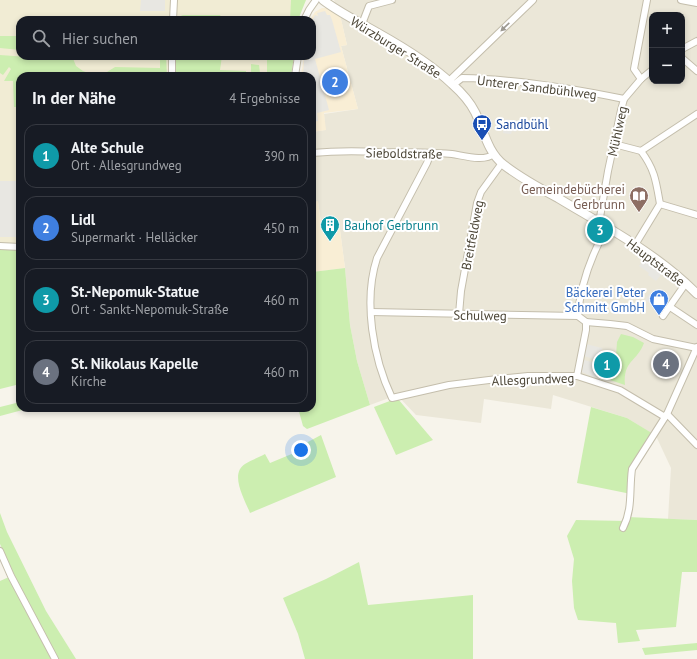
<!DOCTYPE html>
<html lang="de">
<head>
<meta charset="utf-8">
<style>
  :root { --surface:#171b24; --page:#20242c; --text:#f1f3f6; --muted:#9ea1a6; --line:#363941; --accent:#7c3aed }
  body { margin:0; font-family:"PT Sans",sans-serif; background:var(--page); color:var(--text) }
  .controls { position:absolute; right:12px; top:12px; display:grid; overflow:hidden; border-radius:8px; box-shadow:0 2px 6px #0003 }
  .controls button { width:36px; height:36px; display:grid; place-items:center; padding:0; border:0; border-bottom:1px solid var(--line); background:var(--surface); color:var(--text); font:20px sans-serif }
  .you { position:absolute; left:301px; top:450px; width:14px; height:14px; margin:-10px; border:3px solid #fff; border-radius:50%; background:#1a73e8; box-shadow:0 0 0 6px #1a73e833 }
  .badge { display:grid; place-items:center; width:26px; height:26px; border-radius:50%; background:var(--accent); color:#fff; font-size:13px; font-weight:700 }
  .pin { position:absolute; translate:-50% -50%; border:2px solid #fff; box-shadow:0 1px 4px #0006 }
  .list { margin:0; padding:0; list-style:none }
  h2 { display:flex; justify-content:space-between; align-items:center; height:52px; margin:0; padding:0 16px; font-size:17px }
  h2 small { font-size:13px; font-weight:400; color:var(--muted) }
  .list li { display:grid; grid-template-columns:26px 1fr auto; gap:12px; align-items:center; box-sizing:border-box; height:64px; margin:0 8px 8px; padding:0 8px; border:1px solid var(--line); border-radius:12px }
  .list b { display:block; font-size:15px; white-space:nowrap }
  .list p { margin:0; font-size:13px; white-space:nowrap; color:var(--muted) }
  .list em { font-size:13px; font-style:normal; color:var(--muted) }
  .icon { flex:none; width:22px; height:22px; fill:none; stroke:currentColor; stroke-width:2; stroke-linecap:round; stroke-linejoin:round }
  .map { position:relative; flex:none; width:697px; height:659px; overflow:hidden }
  .search { position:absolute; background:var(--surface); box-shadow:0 2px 6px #0003; left:16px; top:16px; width:300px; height:44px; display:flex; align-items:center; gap:10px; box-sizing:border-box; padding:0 14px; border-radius:12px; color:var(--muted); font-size:15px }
  .panel { position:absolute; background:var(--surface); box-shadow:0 2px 6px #0003; left:16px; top:72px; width:300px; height:340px; border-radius:12px }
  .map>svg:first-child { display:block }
</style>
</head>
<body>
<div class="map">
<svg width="697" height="659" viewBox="0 0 697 659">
  <rect width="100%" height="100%" fill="#f7f4eb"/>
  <!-- residential -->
  <path fill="#ebe7d8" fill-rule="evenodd" d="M334,0H697V520L668,519L671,468L656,436L627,418L553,395L551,409L484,399L481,423L416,415L397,395L370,405L357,361L350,325L345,268L339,222L321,223L318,202H312V132L325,130L324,114L358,109L341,46L347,45L340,15ZM652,15H682V81H652Z"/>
  <!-- commercial -->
  <g fill="#f9eed5">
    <path d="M322,8H327L340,15L347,45L341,46L358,109L324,113L326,130L312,132V76H301L304,56H312V20H310L315,12Z"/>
    <path d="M318,201L321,223L339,222L345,268L312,272V202Z"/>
  </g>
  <!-- education -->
  <path fill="#f1ecd4" d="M0,0H294L295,20H20V56H291L289,76H20V280L0,283Z"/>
  <!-- green -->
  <g fill="#cceeb0">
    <path d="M291,0H306L298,20H290Z"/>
    <path d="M183,15H220L223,20H177L178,17Z"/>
    <path d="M0,36H20V50L0,48Z"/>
    <path d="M0,55L28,57L72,56L76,66L83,71L91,74L107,72L115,67L160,68V56H166L167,76H20V107H14L13,81H4L11,69L9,67L3,75L0,73Z"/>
    <path d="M176,56H222L220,70L246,71V76H176Z"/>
    <path d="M270,56H294L291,76H251V64L259,65L260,73H267V60Z"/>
    <path d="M0,248L20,249V384L0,389Z"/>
    <path d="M345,268L350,325L357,361L370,405L307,429L303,426L298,408H312V272Z"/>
    <path d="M621,334L633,337L644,343C637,362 623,360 625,385L610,380L616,356L617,342Z"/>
    <path d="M395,399H398L433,440L396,455L374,407Z"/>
    <path d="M20,402V408H30L0,416V407Z"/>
    <path d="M591,407L627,418L655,435L632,469L631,494L577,483Z"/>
    <path d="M321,435L336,477L250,513C245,500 229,474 245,464C251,460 258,458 265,454L270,463L306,448L304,444L306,443Z"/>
    <path d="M0,513L7,532L46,611L76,659H58L13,573L0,544Z"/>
    <path d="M627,517L697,520V572H682L676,627L636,630L640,641L618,643L616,623L578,620L574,608L572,581L574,559L567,536L576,520L626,521Z"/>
    <path d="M359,562L368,605L473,595V659H305L298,634L283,598L326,579Z"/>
    <path d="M9,577L51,659H0V581Z"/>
    <path d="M697,643V650L645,655L642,648Z"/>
  </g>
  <!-- parking -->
  <g fill="#e8e7e2">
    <path d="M141,0H165V11H140Z"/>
    <path d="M325,11L327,15H330L332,20L341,52L315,59L329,110L317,113L318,121L312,122V76H306V75L303,74L304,60H308V56H312V21L315,15L318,16L317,13Z"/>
    <path d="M505,119L517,121L516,132L512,131L511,134L503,133Z"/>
    <rect x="0" y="181" width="20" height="56"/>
    <path d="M645,258L652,263L650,266L652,267L654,264L664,271L656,281L648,275L649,273L639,266Z"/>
    <path d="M653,289L672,302L664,313L645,300Z"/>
    <path d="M586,344L602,348L601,352H604L602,358L598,357L597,360L584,356L585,352L581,351L582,347H586Z"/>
    <path d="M584,360L599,364L594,382L591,381L592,376L582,372Z"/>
  </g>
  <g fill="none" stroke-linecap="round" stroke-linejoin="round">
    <defs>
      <g id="minor">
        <path d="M681,0L697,3"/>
        <path d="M173,20L174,0"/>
        <path d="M304,20L309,10L316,0"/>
        <path d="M362,24L369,6L392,0"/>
        <path d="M682,49L697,41"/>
        <path d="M682,58L697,71"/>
        <path d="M172,76V56"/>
        <path d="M295,76L298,56"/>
        <path d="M641,79L634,69L647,0"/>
        <path d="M449,81L533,0"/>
        <path d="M453,85L462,78C517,79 571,88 624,99"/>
        <path d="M614,144L641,151C655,170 656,181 660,204L635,245"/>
        <path d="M641,151L697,114"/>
        <path d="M312,153C334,151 357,151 379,152C404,152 428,152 452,154C465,156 484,162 494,154"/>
        <path d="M431,153L427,163L377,258C363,301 373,358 392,398L449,385L489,380L528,376H577L620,390L665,417"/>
        <path d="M660,204L697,215"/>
        <path d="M599,223L608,171L621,110L624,99L641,79L652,70"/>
        <path d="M0,246L20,247"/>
        <path d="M670,307L697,325"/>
        <path d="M371,312L578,316L586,322V330L577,376"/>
        <path d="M459,314L461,291L477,203L481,192L502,163"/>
        <path d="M578,316C580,286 592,254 607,227"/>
        <path d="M663,316L686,283"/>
        <path d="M586,322L610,324L627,326L653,339L697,348"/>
        <path d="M667,414L697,445"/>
        <path d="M623,528C633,508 629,491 632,469L667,414L697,347"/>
        <path d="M0,551L11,576L55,659"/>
      </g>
      <path id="tertiary" d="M323,0C340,13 359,22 378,33C403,47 431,64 452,84C461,92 470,102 475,112C484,130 487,152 504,165C521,178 539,188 558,198C606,227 658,254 697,294"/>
    </defs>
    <!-- minor casing -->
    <use href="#minor" stroke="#c4beac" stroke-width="8"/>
    <!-- tertiary casing -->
    <use href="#tertiary" stroke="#c4beac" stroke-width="10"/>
    <!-- minor -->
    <use href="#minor" stroke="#fff" stroke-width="6"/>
    <!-- tertiary -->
    <use href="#tertiary" stroke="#fff" stroke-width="8"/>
  </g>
  <!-- one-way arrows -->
  <defs><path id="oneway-solid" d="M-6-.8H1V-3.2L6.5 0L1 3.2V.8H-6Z"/></defs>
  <use fill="#9d9991" href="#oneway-solid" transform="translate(505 27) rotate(136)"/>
  <!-- icons -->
  <defs>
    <symbol id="bus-pin" viewBox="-11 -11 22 30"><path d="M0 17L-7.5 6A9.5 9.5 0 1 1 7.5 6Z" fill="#1a4fb4" stroke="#fff"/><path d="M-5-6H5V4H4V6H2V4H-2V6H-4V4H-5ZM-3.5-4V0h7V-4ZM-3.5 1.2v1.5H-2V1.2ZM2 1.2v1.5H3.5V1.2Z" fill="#fff"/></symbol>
    <symbol id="library-pin" viewBox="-11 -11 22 30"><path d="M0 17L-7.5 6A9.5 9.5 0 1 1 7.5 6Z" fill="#8d6e63" stroke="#fff"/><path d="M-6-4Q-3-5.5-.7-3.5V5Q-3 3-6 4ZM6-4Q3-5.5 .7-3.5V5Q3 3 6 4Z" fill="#fff"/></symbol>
    <symbol id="building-pin" viewBox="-11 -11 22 30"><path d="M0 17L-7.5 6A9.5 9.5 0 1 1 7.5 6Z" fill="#0f9aa8" stroke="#fff"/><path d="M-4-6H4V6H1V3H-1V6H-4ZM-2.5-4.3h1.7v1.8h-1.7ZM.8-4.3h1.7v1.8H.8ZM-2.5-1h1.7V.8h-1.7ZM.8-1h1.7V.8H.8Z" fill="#fff"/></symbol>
    <symbol id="shop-pin" viewBox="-11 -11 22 30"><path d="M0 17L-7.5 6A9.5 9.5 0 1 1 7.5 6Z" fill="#3f7fe0" stroke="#fff"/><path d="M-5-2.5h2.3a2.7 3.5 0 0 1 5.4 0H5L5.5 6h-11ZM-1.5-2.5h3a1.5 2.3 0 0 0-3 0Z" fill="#fff"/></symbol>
  </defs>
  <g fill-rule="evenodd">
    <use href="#bus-pin" x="471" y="113" width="22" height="30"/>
    <use href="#library-pin" x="628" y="185" width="22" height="30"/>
    <use href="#building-pin" x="319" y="214" width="22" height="30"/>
    <use href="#shop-pin" x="648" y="288" width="22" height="30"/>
  </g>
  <g text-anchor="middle" stroke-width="4" stroke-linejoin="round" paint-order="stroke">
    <!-- street labels -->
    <g font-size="13" fill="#4c4637" stroke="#fff">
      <text transform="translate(396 47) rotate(32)" y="5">Würzburger Straße</text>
      <text transform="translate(537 87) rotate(7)" y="5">Unterer Sandbühlweg</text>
      <text transform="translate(617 131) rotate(-78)" y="5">Mühlweg</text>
      <text transform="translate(404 153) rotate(1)" y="5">Sieboldstraße</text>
      <text transform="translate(472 235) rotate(-79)" y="5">Breitfeldweg</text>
      <text transform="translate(656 262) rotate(37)" y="5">Hauptstraße</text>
      <text transform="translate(480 315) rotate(1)" y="5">Schulweg</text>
      <text transform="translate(533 379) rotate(-2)" y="5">Allesgrundweg</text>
    </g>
    <!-- transit labels -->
    <g font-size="13" fill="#164399" stroke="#fff" text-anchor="start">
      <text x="496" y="129">Sandbühl</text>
    </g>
    <!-- education labels -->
    <g font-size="13" fill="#785e54" stroke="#fff" text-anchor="end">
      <text x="625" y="194">Gemeindebücherei<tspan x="625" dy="15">Gerbrunn</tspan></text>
    </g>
    <!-- culture labels -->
    <g font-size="13" fill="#0d838f" stroke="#fff" text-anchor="start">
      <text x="344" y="230">Bauhof Gerbrunn</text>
    </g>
    <!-- shop labels -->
    <g font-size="13" fill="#366cbe" stroke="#fff" text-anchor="end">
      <text x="645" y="297">Bäckerei Peter<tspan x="645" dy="15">Schmitt GmbH</tspan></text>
    </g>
  </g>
</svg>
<div class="controls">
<button>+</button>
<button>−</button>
</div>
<div class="you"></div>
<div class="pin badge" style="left:607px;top:365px;background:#0f9aa8">1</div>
<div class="pin badge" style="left:335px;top:82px;background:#3f7fe0">2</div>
<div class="pin badge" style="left:600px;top:230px;background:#0f9aa8">3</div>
<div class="pin badge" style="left:666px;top:364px;background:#6b7280">4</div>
<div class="search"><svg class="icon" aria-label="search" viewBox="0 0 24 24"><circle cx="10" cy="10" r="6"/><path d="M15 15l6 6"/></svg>Hier suchen</div>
<section class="panel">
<h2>In der Nähe<small>4 Ergebnisse</small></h2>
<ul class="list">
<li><span class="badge" style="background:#0f9aa8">1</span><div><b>Alte Schule</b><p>Ort · Allesgrundweg</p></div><em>390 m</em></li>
<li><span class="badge" style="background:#3f7fe0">2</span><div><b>Lidl</b><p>Supermarkt · Helläcker</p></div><em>450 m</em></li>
<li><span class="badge" style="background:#0f9aa8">3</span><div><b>St.-Nepomuk-Statue</b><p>Ort · Sankt-Nepomuk-Straße</p></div><em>460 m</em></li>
<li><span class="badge" style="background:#6b7280">4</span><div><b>St. Nikolaus Kapelle</b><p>Kirche</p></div><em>460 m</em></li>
</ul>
</section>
</div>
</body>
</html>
